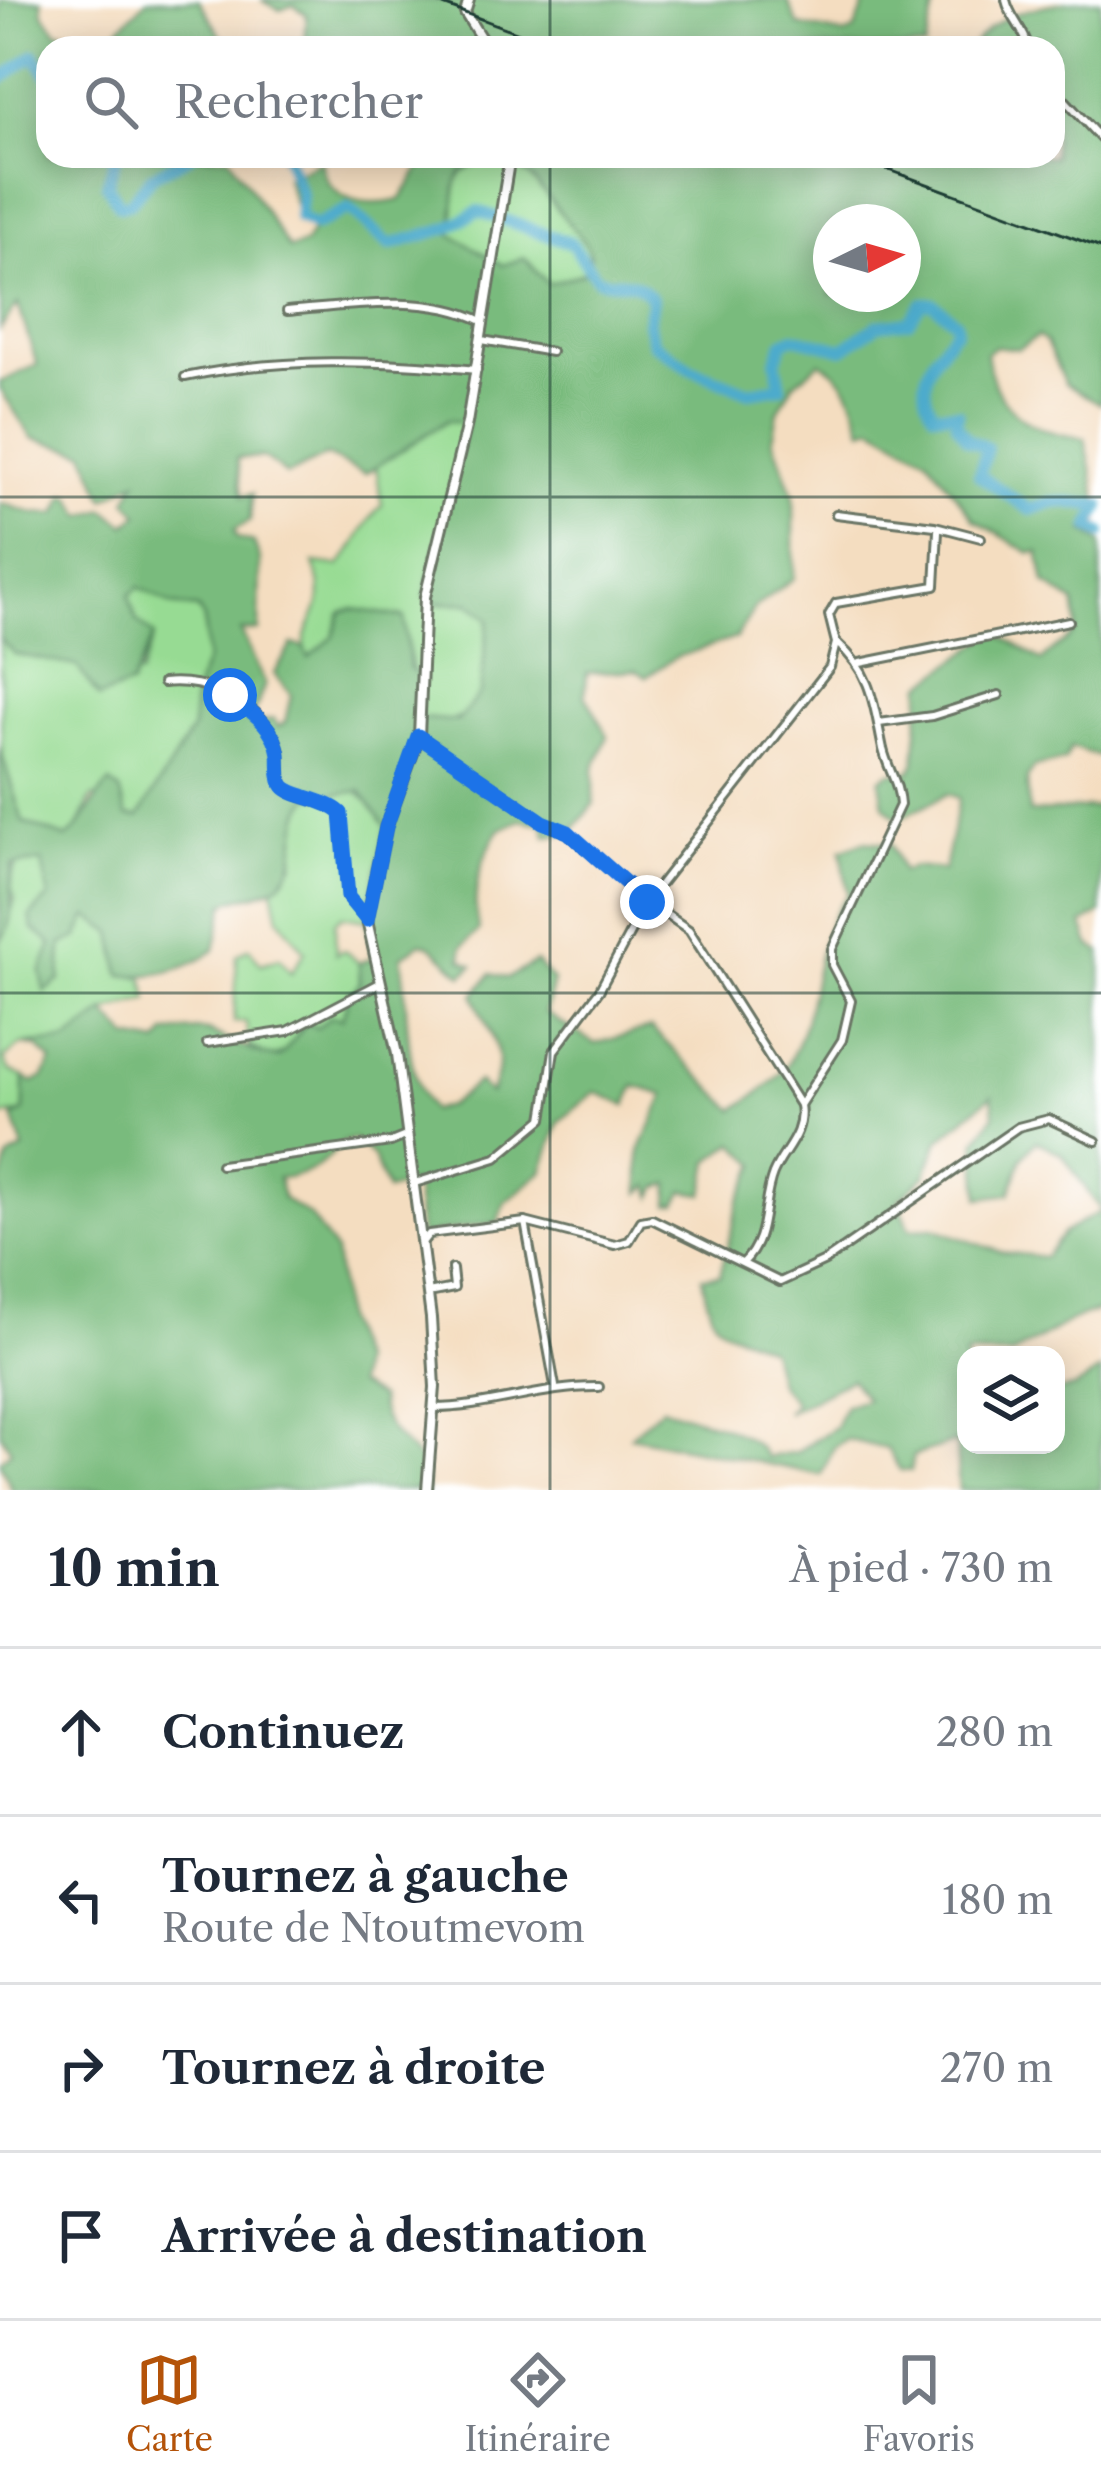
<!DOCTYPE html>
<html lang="fr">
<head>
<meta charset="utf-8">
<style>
  :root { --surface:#fff; --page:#f6f6f7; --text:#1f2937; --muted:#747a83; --line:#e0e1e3; --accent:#b45309 }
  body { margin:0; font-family:"Libre Caslon Text",serif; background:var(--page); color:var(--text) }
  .controls { position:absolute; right:36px; bottom:36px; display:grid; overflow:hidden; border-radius:24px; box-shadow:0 6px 30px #0003 }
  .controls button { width:108px; height:108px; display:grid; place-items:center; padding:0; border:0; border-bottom:3px solid var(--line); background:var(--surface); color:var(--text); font:60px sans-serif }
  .compass { position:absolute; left:813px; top:204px; width:108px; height:108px; border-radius:50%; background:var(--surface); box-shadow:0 6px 30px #0003; rotate:85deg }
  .stop { position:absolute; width:36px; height:36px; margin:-27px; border:9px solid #1a73e8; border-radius:50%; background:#fff }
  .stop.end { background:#1a73e8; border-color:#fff; box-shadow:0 3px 12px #0008 }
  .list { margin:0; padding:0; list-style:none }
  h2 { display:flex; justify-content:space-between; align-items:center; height:156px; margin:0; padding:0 48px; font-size:51px }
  h2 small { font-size:39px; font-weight:400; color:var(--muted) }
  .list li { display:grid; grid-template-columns:78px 1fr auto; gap:36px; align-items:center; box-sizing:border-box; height:168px; padding:0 48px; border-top:3px solid var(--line) }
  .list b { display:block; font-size:45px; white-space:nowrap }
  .list p { margin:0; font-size:39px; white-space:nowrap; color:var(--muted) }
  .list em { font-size:39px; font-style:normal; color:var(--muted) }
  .icon { flex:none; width:66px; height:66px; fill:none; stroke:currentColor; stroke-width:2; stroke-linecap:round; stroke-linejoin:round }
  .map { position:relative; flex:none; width:1101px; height:1490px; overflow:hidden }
  .search { position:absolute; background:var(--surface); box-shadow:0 6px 30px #0003; left:36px; right:36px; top:36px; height:132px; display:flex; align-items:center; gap:30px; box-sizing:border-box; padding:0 42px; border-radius:36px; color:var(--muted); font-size:45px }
  .sheet { height:828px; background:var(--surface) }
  nav { display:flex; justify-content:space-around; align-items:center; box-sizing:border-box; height:168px; border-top:3px solid var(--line); background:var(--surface); font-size:33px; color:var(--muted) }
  nav a { display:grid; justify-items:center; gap:6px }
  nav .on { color:var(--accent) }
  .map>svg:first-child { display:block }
</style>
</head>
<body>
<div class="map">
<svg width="1101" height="1490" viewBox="0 0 1101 1490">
  <rect width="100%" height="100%" fill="#fff"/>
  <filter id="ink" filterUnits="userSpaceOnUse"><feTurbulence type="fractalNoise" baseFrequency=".00833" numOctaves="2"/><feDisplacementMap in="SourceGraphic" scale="24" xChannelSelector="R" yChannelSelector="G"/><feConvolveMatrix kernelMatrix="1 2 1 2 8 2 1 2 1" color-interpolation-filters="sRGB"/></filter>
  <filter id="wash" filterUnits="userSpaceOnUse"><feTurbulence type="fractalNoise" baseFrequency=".004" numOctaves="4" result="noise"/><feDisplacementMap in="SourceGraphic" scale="48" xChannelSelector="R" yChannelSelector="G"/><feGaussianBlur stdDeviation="2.7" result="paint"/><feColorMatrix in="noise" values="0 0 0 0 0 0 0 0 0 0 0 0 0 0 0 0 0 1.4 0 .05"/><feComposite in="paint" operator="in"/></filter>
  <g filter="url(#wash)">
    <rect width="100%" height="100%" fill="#f4ddc0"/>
    <!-- green -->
    <g fill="#97db93" stroke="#5b8c64" stroke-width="3">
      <path d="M484,160C528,162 543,191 567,221C582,240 593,245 590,271L548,284L528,261L503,265L452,235L456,185L461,173Z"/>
      <path d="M448,420L467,423L432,603H470L489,618L480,693L469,714L446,722L419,718L403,617L353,609L341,613L333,637L308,659C293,626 335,619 314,563L339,566C358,547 362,524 382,505L376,466Z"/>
      <path d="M139,586L172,605L198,609L204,619L207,658L194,694L192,730L139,817H127L120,791L91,798L76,831L66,838L23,822L2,770L0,639L15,654L140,675L154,636L136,620L129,596Z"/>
      <path d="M353,788L373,805L386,827L367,920L342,916L335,922L336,954L344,950L359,963L360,983L342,1019L331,1016L317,1029L301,1027L290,1049L271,1058L249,1046L246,1022H234L237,956L249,948L261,964L280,958L291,973L305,951L279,918L273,888L294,864L295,819L310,797Z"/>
      <path d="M18,861L42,862L48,872L52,949L41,972L60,980L62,944L89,916L113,933L121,975L143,977L149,999L105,1012L79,1037L56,1045H21L4,1059L9,1070L24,1077V1112L0,1117V942L15,900L9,882Z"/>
    </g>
    <!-- forest -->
    <g fill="#79bb7d" stroke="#4c7c58" stroke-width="3" fill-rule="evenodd">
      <path d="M0,0H42L43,14L57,31L108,39L147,0H199L221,36L217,48H48V156H229L289,249L305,244L315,226L299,218L286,178L321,161C328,203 365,208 400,200L424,163L440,156H1053V48H972C995,9 1059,0 1101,0V404L1065,384L1046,342L1038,336L1018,349L995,346L986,353C994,410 1030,433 1085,438L1100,513L1084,531L1101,542V757L1071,747L1065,760L1034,767L1027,778L1029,813L1101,807V913L1083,924L1090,945L1101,952V1211L1062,1154L1036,1141L1022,1158L1010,1194L980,1198L976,1142L994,1115L992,1095L939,1140L925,1176L898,1200L910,1229L933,1228L1001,1252L1045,1257L1063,1233L1101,1211V1310L1072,1320L1012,1355H966V1445H1056V1391L1075,1388L1101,1370V1490H959L956,1442L913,1456L911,1471L900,1470L887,1449L846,1439L834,1447L821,1475L631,1436L662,1407C694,1420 750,1427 766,1457L796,1452L835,1427L845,1405L866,1399L851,1379L786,1413L795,1402L778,1383L770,1349C722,1322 715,1345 702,1277L720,1275L739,1201L757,1164L734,1143L710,1161L704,1194L684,1191L677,1203L669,1204L670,1184L658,1187L653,1197L650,1185L640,1193V1151L665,1095L635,1086L627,1105L595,1092L559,1122L542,1172L505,1203L498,1222L429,1234L421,1244L414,1183L387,1191L373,1157L354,1139L343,1142C321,1166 311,1176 278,1178L283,1199L309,1215L335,1251L343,1320L359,1362L356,1385L379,1398C383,1434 403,1439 423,1465L427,1490H12L0,1461L11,1450L0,1433V1185L9,1158L24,1149L13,1117L24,1112V1077L33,1083L44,1077L52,1061L37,1047L21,1045L67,1041L105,1012L129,1038L159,1044L166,1033C177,1033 197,1028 207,1031C226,1038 259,1058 280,1057L307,1023L317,1028L331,1016L342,1019L349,994L360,983L359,963L372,958L367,920L386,827L361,791L310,797C286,824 307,871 271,889C257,895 239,897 225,903L215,950C187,970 156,978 121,975L113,933L88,916L78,937L62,944L60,980L45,992L41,972L52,944L33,929L30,916L49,897L42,862L12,865C8,891 18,919 0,941V748L23,822L66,838C86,825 91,799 110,783L120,791L127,816L139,817L192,730L194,694L207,658L204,619L198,609L172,605L139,587L129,596L136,620L154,636L131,685L99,698L77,666L14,654L0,639V503L33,513L57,514L65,496H71L83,516L105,509L126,525L139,514L127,500L137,481L105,499L85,452L32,438L0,389V382L37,365L18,304L0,329ZM483,160C527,161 543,191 567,221C582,240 593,245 590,271L548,284L524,258L503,265L452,235L456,185L461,173ZM831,222H903V294H831ZM820,362C848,376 854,401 863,429L873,426L927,457L974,519L1030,553L1039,552L1045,583L1074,603C1083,647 1065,633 1042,661L999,634L988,637L922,685L915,762L910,771L889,773L880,780L884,805L898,819L948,794L959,798L944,870L912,867L902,872L891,844L865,841L841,850L848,894C807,940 820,1016 785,1068C775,1084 750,1098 735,1110L651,1028L595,1044L545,1013L553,981L536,962L508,978L491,974L474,995C489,1036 510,1052 490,1094L478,1082L448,1106L431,1110C401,1068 410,1006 401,957L421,943L430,945L463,975L473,965L462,959V947L479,930C470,895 480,860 499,830L521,820L544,824L546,836L571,833L594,804V769L608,736L585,695L587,673L636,670L646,677L676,657L736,638L755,607L794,578V496L773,439L778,411L793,384ZM448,420L466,423L425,597L432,603H470L489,619L480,693L458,721L420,718L421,677L409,668L404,617L353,609L341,613L333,637L309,658L303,647L293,644L274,674L291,695L285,722L278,727L274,719L257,723L253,716L265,684L241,631H259L260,560L254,543L237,538L234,530L250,521L252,494L242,496L237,458L263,457L287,475L326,456L365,474Z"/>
      <path d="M261,0H787L798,25L845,35L854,31L867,0H936L925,48H305L307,15L293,5L280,10Z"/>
    </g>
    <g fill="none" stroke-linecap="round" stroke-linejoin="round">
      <!-- river -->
      <g stroke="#4dabcc" stroke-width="12">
        <path d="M0,80L34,55L48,75"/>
        <path d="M116,156L107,185L120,206L130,203L152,176L191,156"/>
        <path d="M286,156L301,194L299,218L315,226L348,209L390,245L448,228L478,211L571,243L597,279C621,286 633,274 652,299L648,323L653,343L692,369L749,392L781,387L776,361L783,342L794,337L843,349L877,325L909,321L922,303H933L956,322V330C936,352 912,381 934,413H958L956,423L967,439L987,448L979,475L1030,510L1052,502L1100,505L1090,527L1101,533"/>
      </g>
    </g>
  </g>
  <g filter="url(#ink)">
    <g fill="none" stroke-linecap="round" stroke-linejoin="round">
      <defs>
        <g id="minor">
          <path d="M1006,0C1010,18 1023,27 1029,48"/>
          <path d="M1053,87L1101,139"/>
          <path d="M287,311C346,306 428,293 482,321"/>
          <path d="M482,340L551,352"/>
          <path d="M185,377C282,357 379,360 477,370"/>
          <path d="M836,514L935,526L981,538"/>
          <path d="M860,663L1069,621"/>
          <path d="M163,683C205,677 265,703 279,748C282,760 278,775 283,785C291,799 325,799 341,813L348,897L367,920"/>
          <path d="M879,723L932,716L999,695"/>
          <path d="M419,736L543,822L568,833L647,901L689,930L800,1105C805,1135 783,1150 773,1174C761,1204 769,1238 743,1263"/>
          <path d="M207,1043L288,1031L378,984"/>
          <path d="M800,1105L842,1040L851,1001L832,965V949L900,805C899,783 888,770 883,749C874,707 873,674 838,644"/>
          <path d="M221,1165L391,1142L408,1135"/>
          <path d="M415,1183L496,1158L543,1119L554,1051L599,991L647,901L830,667L836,643L829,615L836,603L935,586L938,531"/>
          <path d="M525,1222L555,1386"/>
          <path d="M421,1244L429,1234L525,1222L615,1245L629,1241L641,1221L652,1219L780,1282L825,1261L1018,1127L1049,1119L1096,1141"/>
          <path d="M428,1293L454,1288L452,1269"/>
          <path d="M433,1408C490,1408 542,1386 599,1387"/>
        </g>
        <g id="tertiary">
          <path d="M469,0L465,13L487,48"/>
          <path d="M427,1490L435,1387L431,1318L397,1054L367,920L386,827L419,736L425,597L467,423L510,156"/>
        </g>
      </defs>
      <!-- minor casing -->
      <use href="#minor" stroke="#6a7565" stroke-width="12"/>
      <!-- tertiary casing -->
      <use href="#tertiary" stroke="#6a7565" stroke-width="14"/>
      <!-- minor -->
      <use href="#minor" stroke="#fff" stroke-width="6"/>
      <!-- tertiary -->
      <use href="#tertiary" stroke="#fff" stroke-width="8"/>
      <!-- rail -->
      <g stroke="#1f3d34" stroke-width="3">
        <path d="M430,0L559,48"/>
        <path d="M851,156L1101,248"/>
      </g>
    </g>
  </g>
  <g fill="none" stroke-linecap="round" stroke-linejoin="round" filter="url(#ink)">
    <!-- route -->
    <path stroke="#1a73e8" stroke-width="15" d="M230,695C251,711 275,726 279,754C280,762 278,776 282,784C288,797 323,797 341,813L348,897L367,920L386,827L418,736L543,822L568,832L647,902"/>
  </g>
  <!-- grid -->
  <path fill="none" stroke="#1f3d34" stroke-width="3" stroke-opacity="0.55" d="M550,0V48M550,156V1490M0,497H1101M0,993H1101"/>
</svg>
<div class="controls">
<button><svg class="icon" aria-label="layers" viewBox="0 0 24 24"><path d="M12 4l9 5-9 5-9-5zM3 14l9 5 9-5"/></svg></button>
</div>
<svg class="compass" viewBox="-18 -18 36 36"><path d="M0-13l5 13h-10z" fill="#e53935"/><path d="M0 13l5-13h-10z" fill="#747a83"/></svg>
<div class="stop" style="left:230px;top:695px"></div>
<div class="stop end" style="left:647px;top:902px"></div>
<div class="search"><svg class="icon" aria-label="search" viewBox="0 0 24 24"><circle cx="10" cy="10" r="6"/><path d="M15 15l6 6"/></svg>Rechercher</div>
</div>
<section class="sheet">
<h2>10 min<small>À pied · 730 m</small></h2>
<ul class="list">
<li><svg class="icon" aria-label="ahead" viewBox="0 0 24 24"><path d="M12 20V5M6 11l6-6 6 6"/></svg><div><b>Continuez</b></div><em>280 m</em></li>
<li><svg class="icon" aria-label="left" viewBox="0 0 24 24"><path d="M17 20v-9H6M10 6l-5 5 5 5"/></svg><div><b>Tournez à gauche</b><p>Route de Ntoutmevom</p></div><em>180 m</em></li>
<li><svg class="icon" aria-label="right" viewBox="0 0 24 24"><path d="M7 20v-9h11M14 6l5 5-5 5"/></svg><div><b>Tournez à droite</b></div><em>270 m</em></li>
<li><svg class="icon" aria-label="arrive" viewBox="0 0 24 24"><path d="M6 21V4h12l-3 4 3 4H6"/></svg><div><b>Arrivée à destination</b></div></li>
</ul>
</section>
<nav>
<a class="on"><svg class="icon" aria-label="map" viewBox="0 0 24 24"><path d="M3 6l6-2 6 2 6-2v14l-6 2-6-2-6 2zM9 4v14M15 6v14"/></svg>Carte</a>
<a><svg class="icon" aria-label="directions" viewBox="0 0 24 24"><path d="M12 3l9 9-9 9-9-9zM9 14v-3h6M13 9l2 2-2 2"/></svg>Itinéraire</a>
<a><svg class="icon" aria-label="saved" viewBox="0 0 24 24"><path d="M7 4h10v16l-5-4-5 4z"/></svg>Favoris</a>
</nav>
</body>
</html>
